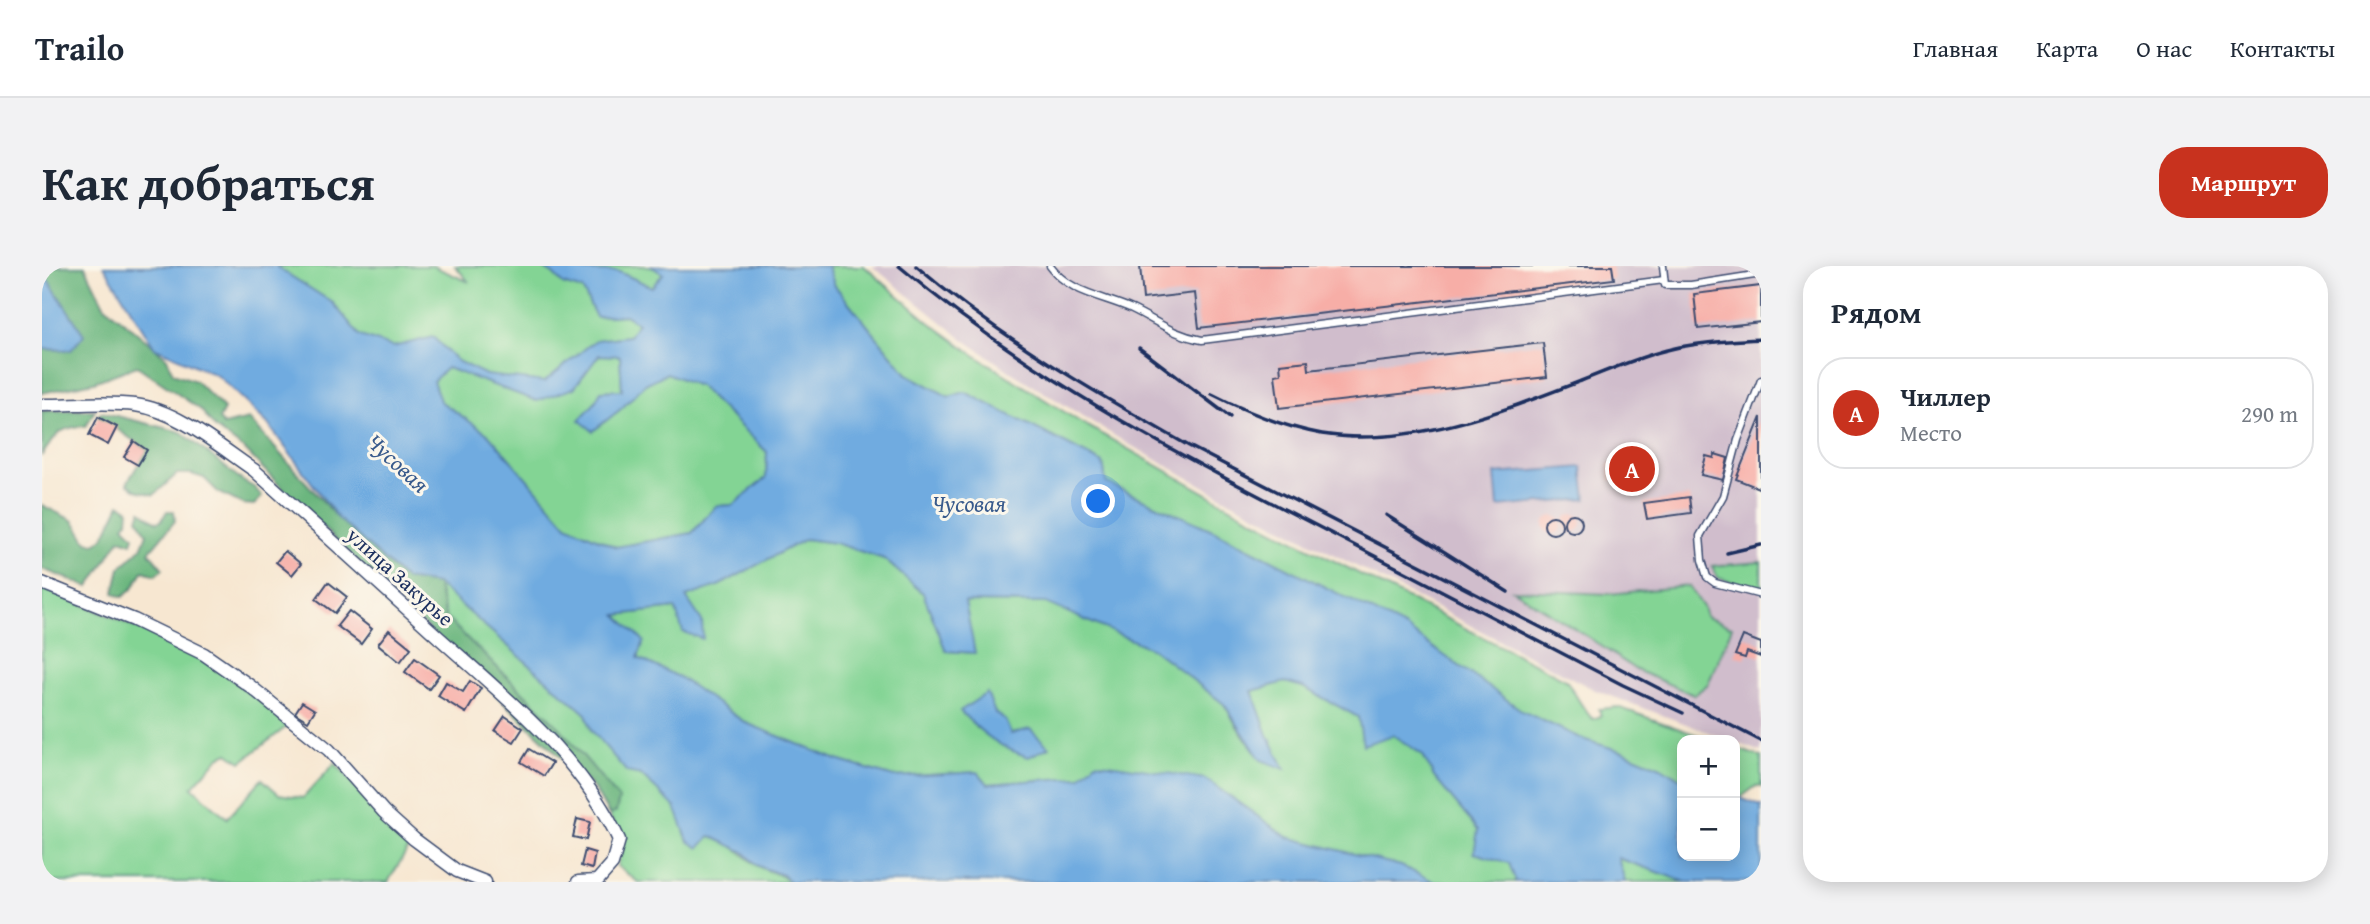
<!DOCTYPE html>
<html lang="ru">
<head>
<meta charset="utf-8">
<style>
  :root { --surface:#fff; --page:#f2f2f3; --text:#1f2937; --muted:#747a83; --line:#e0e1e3; --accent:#c8321e }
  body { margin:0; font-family:"Gentium Book Plus",serif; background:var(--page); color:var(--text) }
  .controls { position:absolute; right:21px; bottom:21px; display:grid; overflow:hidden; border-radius:14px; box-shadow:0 4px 18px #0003 }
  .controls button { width:63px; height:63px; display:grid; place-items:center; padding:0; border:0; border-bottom:2px solid var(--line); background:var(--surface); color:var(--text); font:35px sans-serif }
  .you { position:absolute; left:1057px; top:236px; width:24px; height:24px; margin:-18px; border:5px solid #fff; border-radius:50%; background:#1a73e8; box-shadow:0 0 0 10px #1a73e833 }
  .badge { display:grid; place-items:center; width:46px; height:46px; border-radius:50%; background:var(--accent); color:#fff; font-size:23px; font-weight:700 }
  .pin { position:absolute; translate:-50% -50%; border:4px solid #fff; box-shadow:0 2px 7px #0006 }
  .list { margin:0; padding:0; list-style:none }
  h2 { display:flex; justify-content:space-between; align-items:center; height:91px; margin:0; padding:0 28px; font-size:30px }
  h2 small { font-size:23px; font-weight:400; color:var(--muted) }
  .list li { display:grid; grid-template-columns:46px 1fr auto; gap:21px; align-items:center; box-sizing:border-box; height:112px; margin:0 14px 14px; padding:0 14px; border:2px solid var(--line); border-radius:28px }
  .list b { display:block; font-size:26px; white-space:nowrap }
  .list p { margin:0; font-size:23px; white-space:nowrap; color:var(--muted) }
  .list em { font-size:23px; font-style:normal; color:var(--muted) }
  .map { position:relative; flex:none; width:1719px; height:616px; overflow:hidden; border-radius:28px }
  header { display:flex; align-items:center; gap:42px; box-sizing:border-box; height:98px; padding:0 35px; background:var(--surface); border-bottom:2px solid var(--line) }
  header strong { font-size:33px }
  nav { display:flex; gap:38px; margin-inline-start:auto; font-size:24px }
  .intro { display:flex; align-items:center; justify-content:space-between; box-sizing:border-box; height:168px; padding:0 42px }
  h1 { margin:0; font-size:49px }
  .button { padding:18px 32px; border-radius:28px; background:var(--accent); color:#fff; font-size:24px; font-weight:700 }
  main { display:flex; gap:42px; padding:0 42px }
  aside { flex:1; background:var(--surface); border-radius:28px; box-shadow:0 4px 18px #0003 }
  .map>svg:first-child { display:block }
</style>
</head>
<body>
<header>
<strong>Trailo</strong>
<nav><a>Главная</a><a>Карта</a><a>О нас</a><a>Контакты</a></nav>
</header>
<div class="intro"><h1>Как добраться</h1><a class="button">Маршрут</a></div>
<main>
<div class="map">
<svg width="1719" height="616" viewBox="0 0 1719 616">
  <rect width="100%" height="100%" fill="#fbf7ec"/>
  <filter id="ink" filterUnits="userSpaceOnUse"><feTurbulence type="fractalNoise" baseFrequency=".0143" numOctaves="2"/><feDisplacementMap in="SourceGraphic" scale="14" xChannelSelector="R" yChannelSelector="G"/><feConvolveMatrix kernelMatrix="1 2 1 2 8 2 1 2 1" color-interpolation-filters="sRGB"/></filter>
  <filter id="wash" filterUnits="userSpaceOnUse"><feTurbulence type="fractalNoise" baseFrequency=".00686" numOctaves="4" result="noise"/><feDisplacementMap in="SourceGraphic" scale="28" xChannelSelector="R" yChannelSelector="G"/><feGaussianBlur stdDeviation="1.57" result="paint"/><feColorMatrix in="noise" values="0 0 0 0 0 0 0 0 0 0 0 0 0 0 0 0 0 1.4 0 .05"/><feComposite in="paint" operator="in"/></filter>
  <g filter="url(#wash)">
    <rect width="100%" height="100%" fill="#f7e7d1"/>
    <!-- industrial -->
    <path fill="#d0bdcc" d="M830,0H1719V486L1553,424L1190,236L1081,175L969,106L921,73Z"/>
    <!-- green -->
    <g fill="#83d494" stroke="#4f8279" stroke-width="2" fill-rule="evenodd">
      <path d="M233,0H391L427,16L413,0H498L511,8L521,18L541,24L554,51L583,49L596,57L587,70L554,74L502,116L444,109L415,95L391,71L351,81L318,70L291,37Z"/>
      <path d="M530,0H609L621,8L610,21L577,6L543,5Z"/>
      <path d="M785,0H822L887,56L934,90L1035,154L1201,248L1524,414C1532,425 1542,446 1551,453L1559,450L1557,443L1576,441L1669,474H1640V514L1619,501L1582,486L1540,473L1482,446L1362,361L1175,266L1064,217L1061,197L923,126L907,131L865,108L793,20Z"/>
      <path d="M557,89L578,90L580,124L559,125L552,138L538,154L551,165L580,142L603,118L625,107L657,120L725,186L724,212L691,239L674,240L650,267L574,281L525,259L447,169L398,135L391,115L405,102L495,135L532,122Z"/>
      <path d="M763,273L793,277L842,293L881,327L904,385L932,387L922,336L1004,337L1111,383L1182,438L1196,462L1219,493L1242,502L1226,469L1210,425L1243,416L1261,421L1351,469L1381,489L1392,511L1436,564L1467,597L1475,616H1393L1359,600L1245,571L1163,513L1038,511L946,518L936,506L852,511L795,494L704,457L637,411L596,392L575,349L634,342L660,355L643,331L678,319ZM944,428L953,447L969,468L988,463L1006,481L934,462Z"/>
      <path d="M1719,296V324L1676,312L1670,300Z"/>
      <path d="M395,318L544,448L550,465L634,541L646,575C652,573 661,570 668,570C686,572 701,589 714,599C725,607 737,605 748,616H596L575,600L582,576L518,462L404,352Z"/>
      <path d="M1647,320L1661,341L1664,351L1690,361L1666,418L1652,429L1594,404L1546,371L1471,324L1567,328Z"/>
      <path d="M0,321L156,388L218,434L247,459L199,496L186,487L177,491L150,521L185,552L220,513L237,528L261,532L293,497L369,578L346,616H0Z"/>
      <path d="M1693,482L1719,491V521L1714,520L1698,532L1693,520Z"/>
      <path d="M1575,592L1644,616H1583Z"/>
    </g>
    <!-- forest -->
    <g fill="#6ab67e" stroke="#42726e" stroke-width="2">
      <path d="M0,0H43L62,39L125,92L131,107L154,115L182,143L177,153L181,159L207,153L296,252L363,313L395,318L404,352L518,462L577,533L574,546L568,549L552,523L249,231L204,185L173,162L159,144L95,100L52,116L0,127V83L29,84L42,69L0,5Z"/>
      <path d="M53,144L44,160C17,161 15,168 0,189V145Z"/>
      <path d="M59,146L139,166L201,215L213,222L220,231L212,239L200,238L176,226L162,212L149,208H135L112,229L94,224L85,217L105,184C88,173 74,161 56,151Z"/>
      <path d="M78,238L87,244L86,255L82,260L92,270L90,277L78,273L47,321L0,303V239L32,255L45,276L53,278L62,271Z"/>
      <path d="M99,245L115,256L119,255L125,245H132L133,255L107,286L121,303L114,309L101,305L91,322L81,331L72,327L78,302L99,282L105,268L96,252Z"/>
    </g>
    <!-- water -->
    <g fill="#6fabe0" stroke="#456d9f" stroke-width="2" fill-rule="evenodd">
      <path d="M62,0H233L291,37L318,70L351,81L391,71L415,95L444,109L502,116L554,74L587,70L596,57L583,49L554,51L541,24L521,18L511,8L498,0H530L543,5L577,6L610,21L621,8L609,0H785L793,20L865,108L907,131L923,126L1061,197L1064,217L1175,266L1362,361L1482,446L1540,473L1582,486L1619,501L1640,514V590H1693V520L1698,532L1719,540V616H1644L1576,592L1583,616H1474L1467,597L1432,587L1436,564L1392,511L1381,489L1351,469L1321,479L1316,451L1261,421L1243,416L1210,425L1226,469L1243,503L1219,494L1182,438L1111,383L1004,337L923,336L933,387L904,385L881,327L842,293L793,277L763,273L678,319L644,331L660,355L661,373L641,366L633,342L575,349L602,375L596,392L637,411L704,457L795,494L852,511L936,506L946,518L1038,511L1054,496L1163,513L1245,571L1359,600L1393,616H748L741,609L716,600L702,586L668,570L657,582L646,575L633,541L599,509L585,506L550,465L544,448L395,318L363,313L296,252L225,157L176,110L112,81ZM557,89L578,90L580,124L559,125L552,138L537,154L551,165L580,142L603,118L625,107L657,120L725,186L724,212L691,239L674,240L650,267L574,281L525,259L447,169L398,135L391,115L405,102L495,135L532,122Z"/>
      <path d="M0,5L42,69L29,84L0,83Z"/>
      <path d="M1540,201L1544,233L1456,241L1453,208Z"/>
      <path d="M945,427L953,447L963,454L969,468L988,463L1007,481L987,491C959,483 938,466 918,445Z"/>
    </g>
    <g id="blocks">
      <!-- building -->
      <g fill="#f7aea7">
        <path d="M1098,0H1570L1572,13L1157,62L1153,27L1101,33Z"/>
        <path d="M1719,20V56L1656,63L1652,28Z"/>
        <path d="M1501,77L1505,111L1237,142L1233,109L1239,108L1238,98L1266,95L1267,104Z"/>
        <path d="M56,151L75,161L66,179L47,169Z"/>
        <path d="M1719,151V223L1694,213Z"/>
        <path d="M92,175L105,184L96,199L82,191Z"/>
        <path d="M1673,188L1686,192L1681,214L1659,209L1664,190L1672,192Z"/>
        <path d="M1611,192L1613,208L1568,214L1566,198Z"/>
        <path d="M1647,231L1649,247L1605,253L1602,237Z"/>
        <circle cx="1531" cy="257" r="9"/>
        <circle cx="1511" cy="259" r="9"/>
        <path d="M243,285L259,298L250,309L234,296Z"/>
        <path d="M286,316L305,331L293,347L274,333Z"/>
        <path d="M307,345L330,363L319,378L295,360Z"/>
        <path d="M347,364L369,382L358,396L336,378Z"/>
        <path d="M1701,370L1719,377V391L1705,386L1703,392L1693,389Z"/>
        <path d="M373,392L397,409L387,423L363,406Z"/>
        <path d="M428,415L439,422L424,447L396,430L404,416L421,426Z"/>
        <path d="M260,436L273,444L266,455L253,447Z"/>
        <path d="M463,450L481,462L472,476L453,465Z"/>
        <path d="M487,483L510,497L502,510L479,496Z"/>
        <path d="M535,553L548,556L544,574L531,571Z"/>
        <path d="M543,584L553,587L550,603L539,600Z"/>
      </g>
    </g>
  </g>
  <g filter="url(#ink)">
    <use href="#blocks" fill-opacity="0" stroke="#3c4b6f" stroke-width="2"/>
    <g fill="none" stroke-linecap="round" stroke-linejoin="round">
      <defs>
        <g id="lane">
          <path d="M1008,0C1027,27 1061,30 1090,43C1115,55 1131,69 1160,74L1622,14"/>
          <path d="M1621,0L1623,19H1649L1719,8"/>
          <path d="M1719,114L1696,174L1681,230L1658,270L1660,294L1665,311L1673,317L1719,329"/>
        </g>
        <g id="street">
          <path d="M0,139C30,139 64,135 93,139C135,144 178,181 212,204C272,259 333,314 394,369C462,430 538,489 577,574L570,598L555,615L536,616"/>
          <path d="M0,317L92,354L162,388L208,420L287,484L342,546L372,573L415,605L443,616"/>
        </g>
      </defs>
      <!-- lane casing -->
      <use href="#lane" stroke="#3c4b6f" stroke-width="9"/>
      <!-- street casing -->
      <use href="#street" stroke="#3c4b6f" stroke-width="15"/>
      <!-- lane -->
      <use href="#lane" stroke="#fff" stroke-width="6"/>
      <!-- street -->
      <use href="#street" stroke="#fff" stroke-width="12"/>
      <!-- rail -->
      <g stroke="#1b2f5e" stroke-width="3.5">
        <path d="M857,0C983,107 1128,185 1275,260C1377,313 1479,366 1581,419L1641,447"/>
        <path d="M874,0C957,71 1052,126 1147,180L1719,475"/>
        <path d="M1097,82L1188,151"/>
        <path d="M1170,128C1205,146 1241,161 1280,168C1367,182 1459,146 1539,115C1568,104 1598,90 1629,83C1658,76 1689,75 1719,73"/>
        <path d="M1344,249L1466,326"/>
        <path d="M1685,287L1719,279"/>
      </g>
    </g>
  </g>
  <g text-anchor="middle" stroke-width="6" stroke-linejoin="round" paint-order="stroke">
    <!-- street labels -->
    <g font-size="21" fill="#1b2f5e" stroke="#fbf7ec">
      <text transform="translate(358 311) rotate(42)" y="7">улица Закурье</text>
    </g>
    <!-- water labels -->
    <g font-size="23" font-style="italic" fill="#385a8c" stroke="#fbf7ec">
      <text transform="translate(356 197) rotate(43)" y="8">Чусовая</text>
      <text x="927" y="246">Чусовая</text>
    </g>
  </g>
</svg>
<div class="controls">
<button>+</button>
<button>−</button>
</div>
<div class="you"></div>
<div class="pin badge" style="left:1590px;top:203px">A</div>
</div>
<aside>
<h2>Рядом<small></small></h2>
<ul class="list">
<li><span class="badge">A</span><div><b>Чиллер</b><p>Место</p></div><em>290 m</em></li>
</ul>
</aside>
</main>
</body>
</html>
